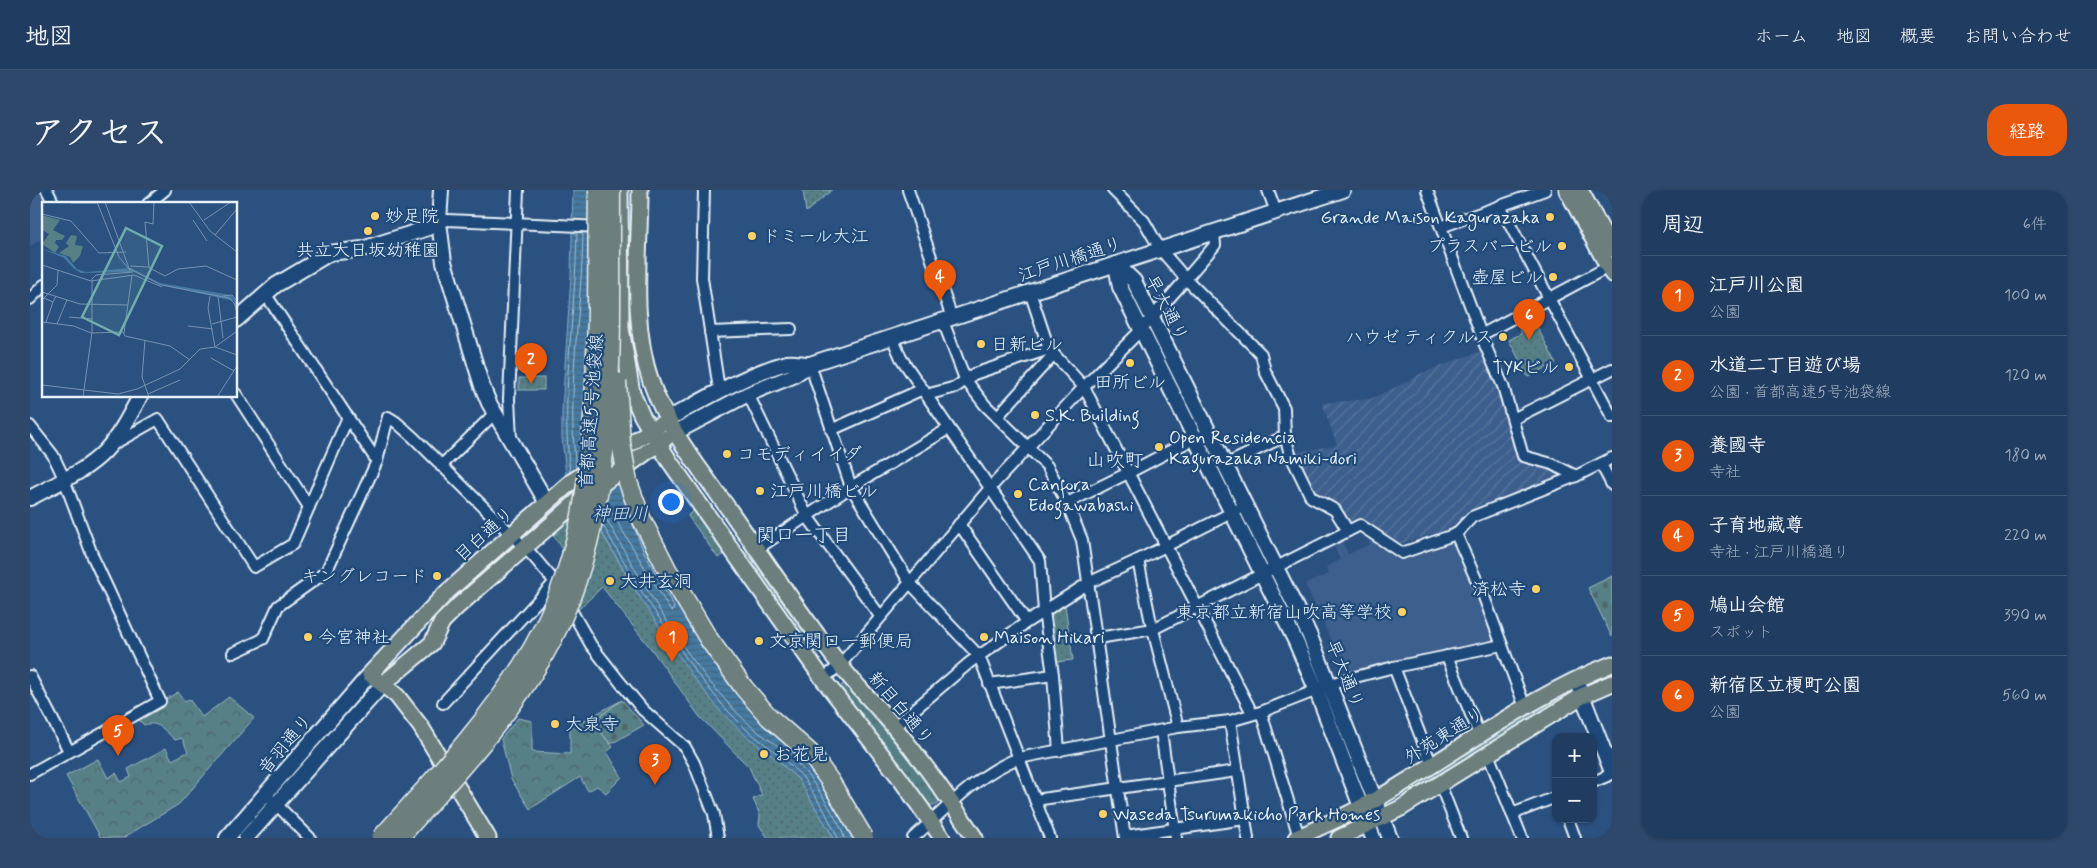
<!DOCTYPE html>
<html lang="ja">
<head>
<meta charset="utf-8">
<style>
  :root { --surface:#203d61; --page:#2d486a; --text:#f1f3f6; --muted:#a2aebd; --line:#3d5676; --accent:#ea580c }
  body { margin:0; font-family:Mynerve,"Klee One",sans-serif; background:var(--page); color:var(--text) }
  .controls { position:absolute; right:15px; bottom:15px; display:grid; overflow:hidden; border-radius:10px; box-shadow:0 1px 4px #0004 }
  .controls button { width:45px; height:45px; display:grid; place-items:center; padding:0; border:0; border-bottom:1px solid var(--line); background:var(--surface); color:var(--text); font:25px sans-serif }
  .you { position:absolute; left:640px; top:311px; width:18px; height:18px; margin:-12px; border:4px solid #fff; border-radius:50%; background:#1a73e8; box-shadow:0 0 0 8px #1a73e833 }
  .badge { display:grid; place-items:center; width:32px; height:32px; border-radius:50%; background:var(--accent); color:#fff; font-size:16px; font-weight:700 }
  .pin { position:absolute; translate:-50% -41px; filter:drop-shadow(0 1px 2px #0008) }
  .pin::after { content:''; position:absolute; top:26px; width:18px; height:15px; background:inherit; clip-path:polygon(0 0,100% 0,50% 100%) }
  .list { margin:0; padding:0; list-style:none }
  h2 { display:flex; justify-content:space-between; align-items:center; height:65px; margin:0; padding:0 20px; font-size:21px }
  h2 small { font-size:16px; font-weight:400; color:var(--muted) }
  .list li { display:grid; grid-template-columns:32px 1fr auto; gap:15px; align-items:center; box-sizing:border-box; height:80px; padding:0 20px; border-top:1px solid var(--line) }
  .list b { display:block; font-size:19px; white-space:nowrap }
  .list p { margin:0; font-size:16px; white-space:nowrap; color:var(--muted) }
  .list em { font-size:16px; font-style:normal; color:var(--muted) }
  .map { position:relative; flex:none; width:1582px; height:648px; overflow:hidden; border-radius:20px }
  header { display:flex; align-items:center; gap:30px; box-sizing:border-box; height:70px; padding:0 25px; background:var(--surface); border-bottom:1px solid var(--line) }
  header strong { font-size:24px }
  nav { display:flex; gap:28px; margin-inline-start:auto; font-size:18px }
  .intro { display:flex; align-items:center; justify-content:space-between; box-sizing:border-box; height:120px; padding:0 30px }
  h1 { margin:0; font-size:35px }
  .button { padding:12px 22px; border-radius:20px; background:var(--accent); color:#fff; font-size:18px; font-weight:700 }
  main { display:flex; gap:30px; padding:0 30px }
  aside { flex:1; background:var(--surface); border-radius:20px; box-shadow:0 1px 4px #0004 }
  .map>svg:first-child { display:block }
</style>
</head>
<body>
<header>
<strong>地図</strong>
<nav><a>ホーム</a><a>地図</a><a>概要</a><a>お問い合わせ</a></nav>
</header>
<div class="intro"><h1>アクセス</h1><a class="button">経路</a></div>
<main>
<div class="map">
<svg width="1582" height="648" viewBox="0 0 1582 648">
  <defs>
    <pattern id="industrial-furrows" width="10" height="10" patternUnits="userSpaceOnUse" patternTransform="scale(1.25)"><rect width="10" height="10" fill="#3d5e8d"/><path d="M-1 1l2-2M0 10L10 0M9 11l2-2" fill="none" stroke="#59769e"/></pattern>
    <pattern id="grass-tufts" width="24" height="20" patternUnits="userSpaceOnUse" patternTransform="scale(1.25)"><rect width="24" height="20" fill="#567f86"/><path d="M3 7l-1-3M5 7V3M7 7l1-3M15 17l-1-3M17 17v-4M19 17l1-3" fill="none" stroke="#4f666b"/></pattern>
    <pattern id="forest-crowns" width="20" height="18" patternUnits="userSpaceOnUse" patternTransform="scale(1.25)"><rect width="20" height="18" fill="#567f86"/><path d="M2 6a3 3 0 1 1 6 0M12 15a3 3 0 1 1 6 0" fill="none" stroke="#4f666b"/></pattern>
    <pattern id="cemetery-stones" width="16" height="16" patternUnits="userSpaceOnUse" patternTransform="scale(1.25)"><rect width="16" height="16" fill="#567f86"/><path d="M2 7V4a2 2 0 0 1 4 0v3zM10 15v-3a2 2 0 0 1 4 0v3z" fill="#4f666b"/></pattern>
    <pattern id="park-dots" width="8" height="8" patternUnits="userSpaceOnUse" patternTransform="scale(1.25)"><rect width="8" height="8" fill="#567f86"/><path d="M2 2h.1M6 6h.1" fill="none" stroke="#4f666b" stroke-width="1.8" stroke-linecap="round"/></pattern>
    <pattern id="water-rules" width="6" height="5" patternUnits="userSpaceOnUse" patternTransform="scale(1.25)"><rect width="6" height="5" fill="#4479a1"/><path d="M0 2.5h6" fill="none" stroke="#45637a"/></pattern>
  </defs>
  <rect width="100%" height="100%" fill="#2b5181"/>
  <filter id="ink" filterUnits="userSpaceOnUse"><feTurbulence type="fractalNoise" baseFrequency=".02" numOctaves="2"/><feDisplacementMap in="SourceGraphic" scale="10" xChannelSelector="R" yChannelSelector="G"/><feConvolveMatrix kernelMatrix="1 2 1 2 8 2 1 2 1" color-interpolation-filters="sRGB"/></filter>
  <g filter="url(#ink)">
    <!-- built -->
    <g fill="#3d5e8d">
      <path d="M0,0H14L21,14H14V48L0,56Z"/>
      <path d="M1340,347L1374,369L1424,349L1467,449L1317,484L1275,394L1299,384L1296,377L1310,370L1304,356L1312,352L1318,364L1340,354L1338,349Z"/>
    </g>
    <!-- industrial -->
    <path fill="url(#industrial-furrows)" d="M1453,160L1474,211L1490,271L1525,280L1528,287L1437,323L1423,338L1369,354L1334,329L1320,331L1281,298L1262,263L1307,255L1292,213L1340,209L1385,188L1387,185Z"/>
    <!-- grass -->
    <g fill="url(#grass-tufts)" stroke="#9fb8bf">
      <path d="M665,320L695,364L688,368L658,326L659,324Z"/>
      <path d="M719,360L790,460L787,462L716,362Z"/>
      <path d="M814,492L907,603L910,611L907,615H900L896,610L835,530L818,510L811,497Z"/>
      <path d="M1529,508L1530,509L1373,606L1372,604Z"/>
    </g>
    <!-- forest -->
    <g fill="url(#forest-crowns)" stroke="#9fb8bf">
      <path d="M148,502L155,512L159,509L172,527L199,507L224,528L149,614L93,648H71L36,586L68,569L78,588L86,583L91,592L101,587L98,579L136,558L142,570L158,562L152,548L145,550C135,541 128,530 114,535L106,527Z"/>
      <path d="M592,510L562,532L583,557L577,562L592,587L576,603L567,596L558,601L550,587L500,619L481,589L471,549L488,528L502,531V562L540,564V538Z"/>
    </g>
    <!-- cemetery -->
    <g fill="url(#cemetery-stones)" stroke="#9fb8bf">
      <path d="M1582,386V447L1558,398Z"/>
      <path d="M592,510L614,535L581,554L562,532Z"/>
    </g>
    <!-- park -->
    <g fill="url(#park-dots)" stroke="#9fb8bf">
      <path d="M773,0H802L776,22Z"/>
      <path d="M1501,125L1526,173L1498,187L1479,150L1492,143L1486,133Z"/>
      <rect x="489" y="188" width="25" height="12"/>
      <path d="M556,316L609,406L745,568L768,589L804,648H738L729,635L730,625L723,609L732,605L719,577L669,526L622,460L572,397L548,420L537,401L531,356L523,345Z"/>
      <path d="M1035,415L1043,470L1026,472L1020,428L1027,417Z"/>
    </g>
    <!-- water -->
    <path fill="url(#water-rules)" stroke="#86a9c4" d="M543,0H574L580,259L594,296L611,302L620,327L672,430L840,648H804L768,589L745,568L715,545L691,522L661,484L609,406L548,301L536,285L532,248V219L541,86Z"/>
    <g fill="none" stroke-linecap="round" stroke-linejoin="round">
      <!-- shore -->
      <g stroke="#a6c1d5" stroke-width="1">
        <path d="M546,278C536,200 552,120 553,42"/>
        <path d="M540,282C530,202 546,122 547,42"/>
        <path d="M576,313L640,420L643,421L644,417L614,362L599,325"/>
        <path d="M574,325C614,395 661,482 721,536C731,545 742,551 752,559C774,577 789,599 803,624C807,632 813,639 814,648"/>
        <path d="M572,334L613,404L665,481L695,518L718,541L748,564L772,586L794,620L808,648"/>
      </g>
      <defs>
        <g id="street">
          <path d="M17,0L24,14"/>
          <path d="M674,0L672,88L688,193L692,200"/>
          <path d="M878,0L922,128"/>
          <path d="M1238,0L1246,22"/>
          <path d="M1397,0L1455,155L1473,196L1493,266L1522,274L1546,286"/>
          <path d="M118,14L135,0"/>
          <path d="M1470,16L1582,227"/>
          <path d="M409,32L417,30L572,37"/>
          <path d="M1411,37L1515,0"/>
          <path d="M1184,42L1185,55L1156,89L1231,164L1235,181L1254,218L1255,246L1260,264L1281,307L1305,320L1318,341"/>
          <path d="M1000,102L1019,159L1054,197L1222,523"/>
          <path d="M0,109L14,95"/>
          <path d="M913,131L935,189L955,215L1017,276L1037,313L1052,350L1095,648"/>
          <path d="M680,142L761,139"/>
          <path d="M1451,145L1578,77"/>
          <path d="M862,147L871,168L1010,371L1014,421L1023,485L1029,561"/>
          <path d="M780,174L821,297L880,393L949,466L1020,648"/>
          <path d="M206,204L279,317"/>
          <path d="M718,204L777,326L850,426"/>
          <path d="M896,205L926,197L944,184L1019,159"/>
          <path d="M967,227L1023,165"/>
          <path d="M1483,229L1582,179"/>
          <path d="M0,236L23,265L32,284L63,367L130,511L0,584"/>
          <path d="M801,240L893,199"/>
          <path d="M481,249L479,209L488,0"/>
          <path d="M82,255L128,229L224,377L263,354L318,227"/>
          <path d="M347,271L358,227L366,232L383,247L502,365L525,392L561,455L590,492L613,520L655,557L664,573L684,624L688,648"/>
          <path d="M1571,274L1582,295"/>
          <path d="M1195,275L1255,246"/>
          <path d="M411,276L465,223"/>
          <path d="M1037,313L1098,283L1169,246"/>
          <path d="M929,334L997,432"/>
          <path d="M1426,344L1454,407L1495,517"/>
          <path d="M727,359L821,297L918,239"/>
          <path d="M1108,370L1120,428L1148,537"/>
          <path d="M1068,448L1123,439L1330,335L1372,363L1426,344L1442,327L1546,286L1582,268"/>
          <path d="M203,463L233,449L248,416L296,382L347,271L236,105"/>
          <path d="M1417,466L1449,544"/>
          <path d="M1364,477L1402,576"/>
          <path d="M0,486L39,561"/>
          <path d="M793,489L810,475L961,297L1054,197L1111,140L1156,89L1130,59L1114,31L1083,0"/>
          <path d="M959,494L1023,485"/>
          <path d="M413,513L525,392"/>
          <path d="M1231,522L1269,647"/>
          <path d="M1200,531L1218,648"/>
          <path d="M864,537L939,473L997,432L1060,392L1108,370L1215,316"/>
          <path d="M1131,541L1146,648"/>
          <path d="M1458,564L1492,648"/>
          <path d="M1563,592L1582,584"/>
          <path d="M1410,594L1431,648"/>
          <path d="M242,610L280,648"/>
          <path d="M1005,610L1207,581"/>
          <path d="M1482,624L1526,607"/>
          <path d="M1538,629L1545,648"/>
          <path d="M1095,646L1215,629"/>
          <path d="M883,648C916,619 947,584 989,568L1148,537L1200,531L1231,522L1310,491L1364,477L1472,455"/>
        </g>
        <g id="secondary">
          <path d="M411,0L409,32L414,72L452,196L459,213L517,313"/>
          <path d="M1086,74L1104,91L1279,444L1360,648"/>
          <path d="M1086,74L1090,97L1266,452L1286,499L1343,648"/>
          <path d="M206,130L246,95L300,63L332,59L398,38L409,32"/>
          <path d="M638,229C675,209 716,184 757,173C764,172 773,174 780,174"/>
          <path d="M646,242L718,204L763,186L780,174L1313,0"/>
          <path d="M0,308C25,294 55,282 75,261C90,245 100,225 110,206"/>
          <path d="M1546,490L1582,582"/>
          <path d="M197,648L340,484"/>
          <path d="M216,648L353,494"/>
        </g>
        <g id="primary">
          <path d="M590,0L591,138L602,203L612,226L640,272L793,489L869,587L912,648"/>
          <path d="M610,0C610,63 600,131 621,192C637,239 671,280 700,321C736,372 771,425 810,475C827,497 847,516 865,538C894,573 920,610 945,648"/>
          <path d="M1537,0L1582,84"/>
          <path d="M1550,0L1582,59"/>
          <path d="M589,282L636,248"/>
          <path d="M353,494L402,453L412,432L428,416L550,309"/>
          <path d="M458,648L391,537L367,506L340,484L416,403L517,313L541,292L629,235"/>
          <path d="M1266,648C1293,636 1320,624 1345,610C1424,565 1497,507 1582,474"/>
          <path d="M1309,648L1371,618L1552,506L1582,493"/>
        </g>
      </defs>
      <!-- street casing -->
      <use href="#street" stroke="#e8f1f8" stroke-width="14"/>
      <!-- secondary casing -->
      <use href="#secondary" stroke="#e8f1f8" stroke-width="18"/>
      <!-- primary casing -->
      <use href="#primary" stroke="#e8f1f8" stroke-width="19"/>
      <!-- street -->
      <use href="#street" stroke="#1f4a7a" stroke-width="10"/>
      <!-- secondary -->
      <use href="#secondary" stroke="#1f4a7a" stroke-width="14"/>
      <!-- primary -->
      <use href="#primary" stroke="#6c7f7c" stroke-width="15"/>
      <defs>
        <path id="primary-bridge" d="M563,300L589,282"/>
        <g id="highway-bridge">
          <path d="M587,192L591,253L598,292L611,328L637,379L678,448L714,498L739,527L780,563L800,591L834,648"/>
          <path d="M351,648C405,588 461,529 502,459C551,373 560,290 565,193C568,129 567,64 568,0"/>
          <path d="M369,648C420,590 475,533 514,465C592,329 580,152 581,0"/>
        </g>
      </defs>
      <!-- primary-bridge casing -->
      <use href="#primary-bridge" stroke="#e8f1f8" stroke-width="19" stroke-linecap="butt"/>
      <!-- highway-bridge casing -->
      <use href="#highway-bridge" stroke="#e8f1f8" stroke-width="21" stroke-linecap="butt"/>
      <!-- primary-bridge -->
      <use href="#primary-bridge" stroke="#6c7f7c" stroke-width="15"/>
      <!-- highway-bridge -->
      <use href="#highway-bridge" stroke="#6c7f7c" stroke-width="18"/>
    </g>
  </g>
  <!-- markers -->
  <g fill="#ffd166" stroke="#1f4a7a" stroke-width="2">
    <circle cx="345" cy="26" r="5"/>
    <circle cx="1520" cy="27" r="5"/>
    <circle cx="338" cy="41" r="5"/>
    <circle cx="722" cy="46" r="5"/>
    <circle cx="1532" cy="56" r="5"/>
    <circle cx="1523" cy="87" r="5"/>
    <circle cx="1473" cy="147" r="5"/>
    <circle cx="951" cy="154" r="5"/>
    <circle cx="1100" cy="173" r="5"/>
    <circle cx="1539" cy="177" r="5"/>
    <circle cx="1005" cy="225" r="5"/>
    <circle cx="1129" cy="257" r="5"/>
    <circle cx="697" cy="264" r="5"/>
    <circle cx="730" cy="301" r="5"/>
    <circle cx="988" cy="304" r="5"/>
    <circle cx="407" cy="386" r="5"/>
    <circle cx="580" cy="391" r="5"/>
    <circle cx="1506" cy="399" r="5"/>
    <circle cx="1372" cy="422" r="5"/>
    <circle cx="278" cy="447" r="5"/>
    <circle cx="954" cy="447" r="5"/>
    <circle cx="729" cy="451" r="5"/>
    <circle cx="525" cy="534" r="5"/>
    <circle cx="734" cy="564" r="5"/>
    <circle cx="1073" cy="624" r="5"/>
  </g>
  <g text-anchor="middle" stroke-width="4.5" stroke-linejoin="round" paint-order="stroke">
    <!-- poi labels -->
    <g font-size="18" fill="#e8f1f8" stroke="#1f4a7a" text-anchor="start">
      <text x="355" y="32">妙足院</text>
      <text x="1510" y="33" text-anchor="end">Grande Maison Kagurazaka</text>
      <text x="732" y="52">ドミール大江</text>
      <text x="1522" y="62" text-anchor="end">プラスバービル</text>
      <text x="338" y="66" text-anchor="middle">共立大日坂幼稚園</text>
      <text x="1513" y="93" text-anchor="end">壺屋ビル</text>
      <text x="1463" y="153" text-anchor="end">ハウゼ ティクルス</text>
      <text x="961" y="160">日新ビル</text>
      <text x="1529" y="183" text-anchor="end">TYKビル</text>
      <text x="1100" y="198" text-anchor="middle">田所ビル</text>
      <text x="1015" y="231">S.K. Building</text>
      <text x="1139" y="253">Open Residencia<tspan x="1139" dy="21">Kagurazaka Namiki-dori</tspan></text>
      <text x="707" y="270">コモディイイダ</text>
      <text x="998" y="300">Canfora<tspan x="998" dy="21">Edogawabashi</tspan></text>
      <text x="740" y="307">江戸川橋ビル</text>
      <text x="397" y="392" text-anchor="end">キングレコード</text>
      <text x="590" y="397">大井玄洞</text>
      <text x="1496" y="405" text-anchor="end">済松寺</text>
      <text x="1362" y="428" text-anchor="end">東京都立新宿山吹高等学校</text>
      <text x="288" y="453">今宮神社</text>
      <text x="964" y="453">Maison Hikari</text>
      <text x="739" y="457">文京関口一郵便局</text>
      <text x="535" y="540">大泉寺</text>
      <text x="744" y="570">お花見</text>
      <text x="1083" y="630">Waseda Tsurumakicho Park Homes</text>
    </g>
    <!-- street labels -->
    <g font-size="18" fill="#e8f1f8" stroke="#1f4a7a">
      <text transform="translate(1040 69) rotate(-18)" y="6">江戸川橋通り</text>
      <text transform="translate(1137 118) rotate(63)" y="6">早大通り</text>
      <text transform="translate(561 221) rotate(-86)" y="6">首都高速5号池袋線</text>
      <text transform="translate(454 344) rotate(-42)" y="6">目白通り</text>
      <text transform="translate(1315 484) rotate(68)" y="6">早大通り</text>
      <text transform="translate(871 518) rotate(50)" y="6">新目白通り</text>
      <text transform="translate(1414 545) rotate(-32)" y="6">外苑東通り</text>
      <text transform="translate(255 554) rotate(-50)" y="6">音羽通り</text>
    </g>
    <!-- neighbourhood labels -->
    <g font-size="19" fill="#e8f1f8" stroke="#1f4a7a">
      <text x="1085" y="276">山吹町</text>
      <text x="774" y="351">関口一丁目</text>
    </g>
    <!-- water labels -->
    <g font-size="19" font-style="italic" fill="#cfdfeb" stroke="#1f4a7a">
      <text x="590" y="330">神田川</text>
    </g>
  </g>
  <!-- overview -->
  <g transform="translate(12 12)">
    <rect width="195" height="195" fill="#2b5181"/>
    <path d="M0,13L18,18L11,28L23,34L20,38H14L13,41L17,45L13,51L0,42L7,32L0,28ZM29,33L35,34L33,43L41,44L38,54L31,61L28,55L17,51L27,44L24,41Z" fill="#567f86"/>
    <path d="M0,47L24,54L35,67L44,70L89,66L118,81L189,93L194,99L195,113L192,99L120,83L93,70L39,71L31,66L22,56Z" fill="#4479a1"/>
    <path fill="none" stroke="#7791b1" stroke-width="1" d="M55,0L77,55L86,66L119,83L187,96L192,101L195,111M63,0L88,69M147,0L168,29L195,50M29,1H56M0,12L29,19L57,51L84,50M151,18L165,39M162,18L189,0M111,22L112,0M173,33L195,7M0,63L49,79L92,73L120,85M88,64L106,65L123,74L136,67L164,64L195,78M107,66L103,20L111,22M50,77L54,73L91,70M0,90L38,102L86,103M168,94L166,106L173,145M176,94L181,136M181,94L190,93L195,99M2,96L11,100L14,94M0,98L15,83L16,68M27,115L50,117M0,120L32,124L49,131L81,130L83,134L128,144L148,158M4,120L11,100M15,122L25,98M170,122L195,115M146,124L171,127M82,131L90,73M103,138L100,175L107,195M0,143V159M173,145L195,129M169,156L192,169M0,183L76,192L95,187L138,167L158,147L173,145L195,153M106,192L138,178M41,195L50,130V77M175,195L195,164"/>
    <path fill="#71adac" fill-opacity="0.15" stroke="#71adac" stroke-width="2.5" d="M84,26L120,44L77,133L40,115Z"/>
    <rect width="195" height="195" fill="none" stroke="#e8f1f8" stroke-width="2.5"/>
  </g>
</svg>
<div class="controls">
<button>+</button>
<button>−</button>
</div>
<div class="you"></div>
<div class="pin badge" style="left:642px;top:472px">1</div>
<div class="pin badge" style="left:501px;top:194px">2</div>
<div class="pin badge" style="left:625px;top:595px">3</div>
<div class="pin badge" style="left:910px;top:111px">4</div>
<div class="pin badge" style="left:88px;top:566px">5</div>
<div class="pin badge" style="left:1499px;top:150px">6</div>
</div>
<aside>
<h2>周辺<small>6件</small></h2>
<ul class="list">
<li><span class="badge">1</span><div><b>江戸川公園</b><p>公園</p></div><em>100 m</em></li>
<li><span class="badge">2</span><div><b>水道二丁目遊び場</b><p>公園 · 首都高速5号池袋線</p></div><em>120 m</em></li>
<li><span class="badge">3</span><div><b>養國寺</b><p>寺社</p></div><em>180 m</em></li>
<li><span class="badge">4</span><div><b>子育地藏尊</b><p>寺社 · 江戸川橋通り</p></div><em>220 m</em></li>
<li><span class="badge">5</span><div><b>鳩山会館</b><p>スポット</p></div><em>390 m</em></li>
<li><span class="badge">6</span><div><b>新宿区立榎町公園</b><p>公園</p></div><em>560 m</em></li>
</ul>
</aside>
</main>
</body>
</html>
